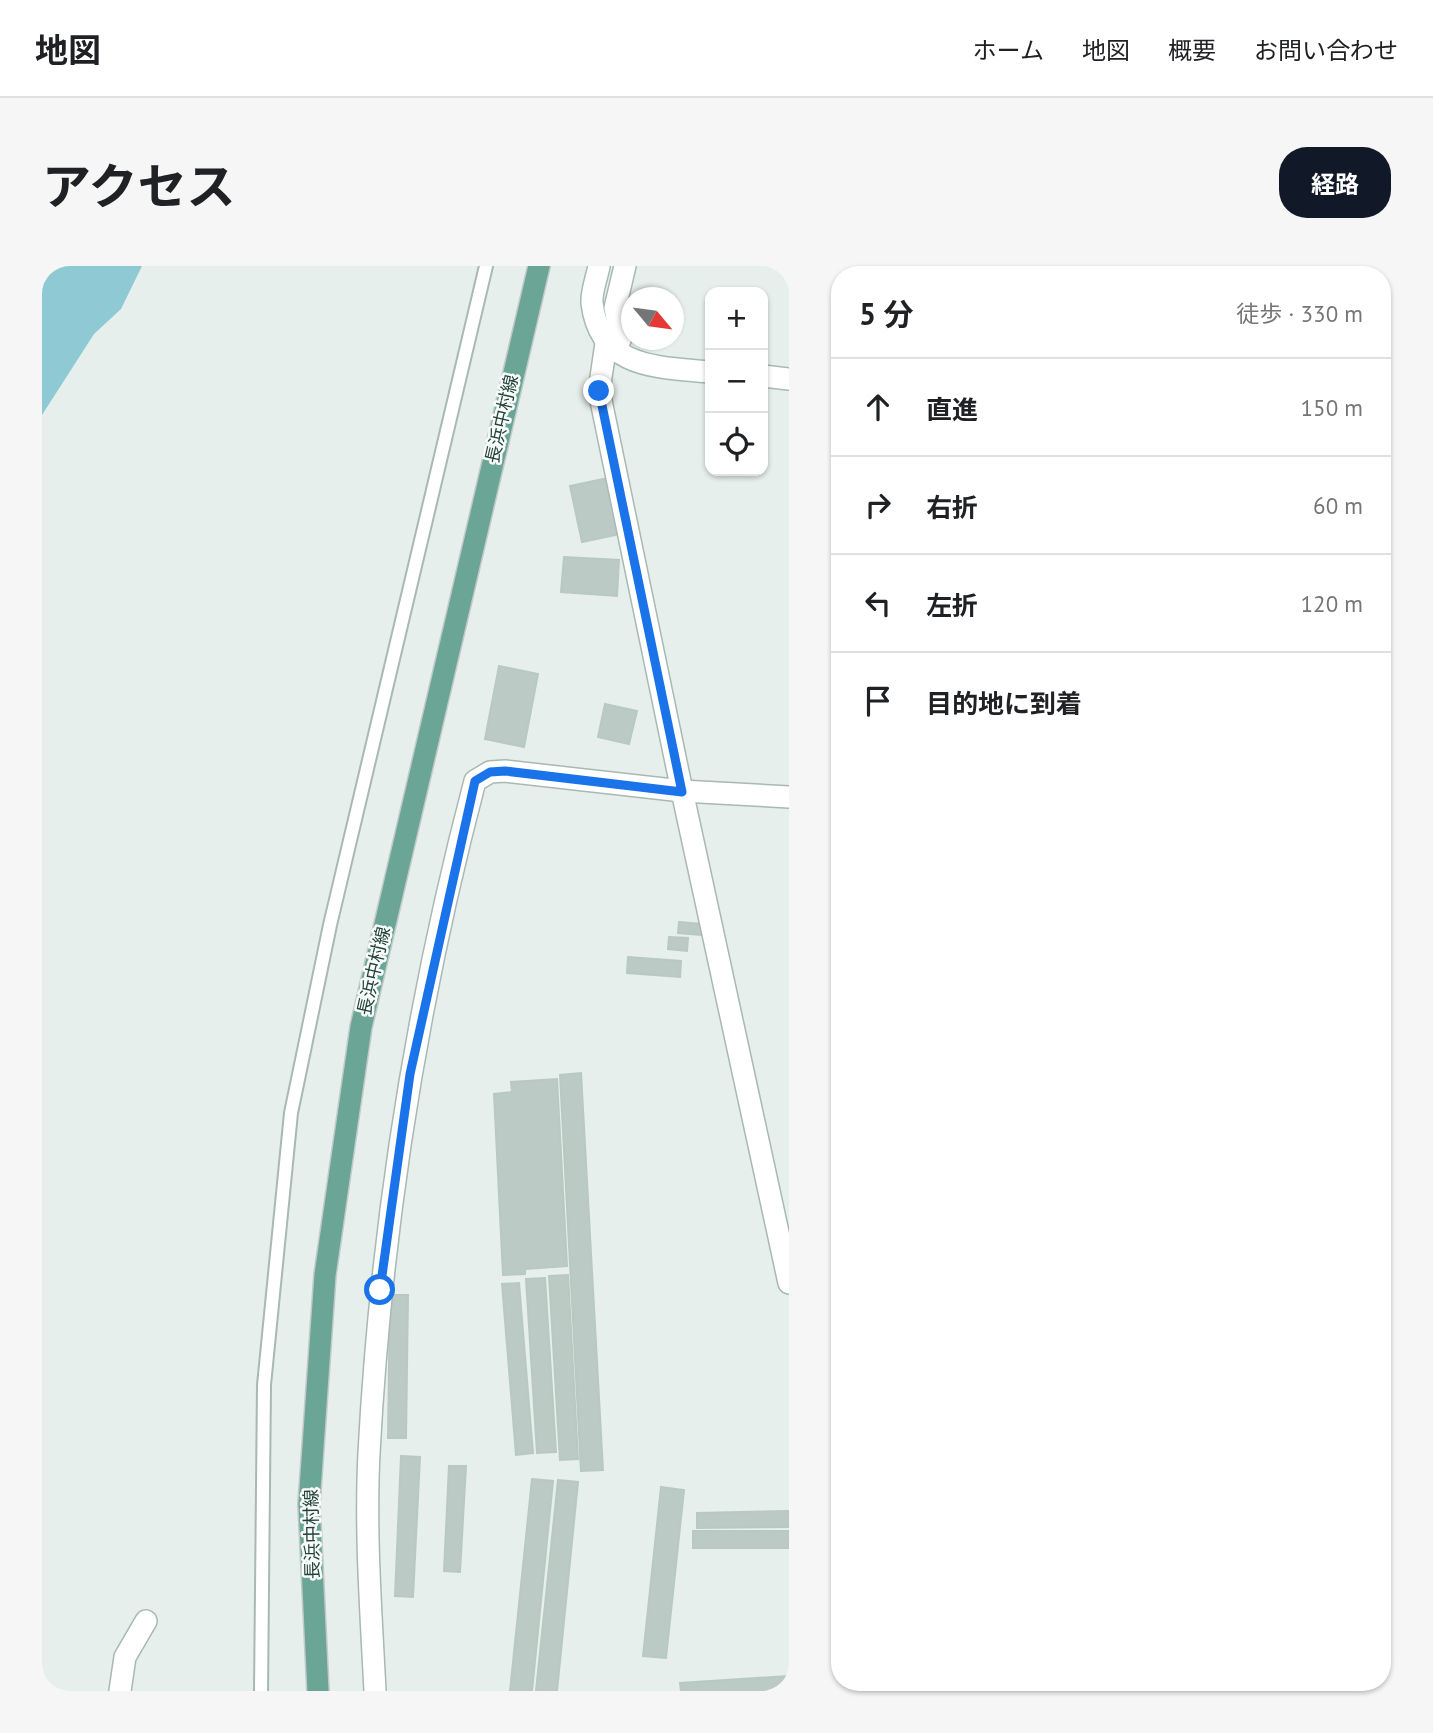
<!DOCTYPE html>
<html lang="ja">
<head>
<meta charset="utf-8">
<style>
  :root { --surface:#fff; --page:#f6f6f6; --text:#202124; --muted:#757577; --line:#e0e0e0; --accent:#111827 }
  body { margin:0; font-family:"PT Sans","Noto Sans JP",sans-serif; background:var(--page); color:var(--text) }
  .controls { position:absolute; right:21px; top:21px; display:grid; overflow:hidden; border-radius:14px; box-shadow:0 2px 5px #0004 }
  .controls button { width:63px; height:63px; display:grid; place-items:center; padding:0; border:0; border-bottom:2px solid var(--line); background:var(--surface); color:var(--text); font:35px sans-serif }
  .compass { position:absolute; left:579px; top:21px; width:63px; height:63px; border-radius:50%; background:var(--surface); box-shadow:0 2px 5px #0004; rotate:119deg }
  .stop { position:absolute; width:21px; height:21px; margin:-16px; border:5px solid #1a73e8; border-radius:50%; background:#fff }
  .stop.end { background:#1a73e8; border-color:#fff; box-shadow:0 2px 7px #0008 }
  .list { margin:0; padding:0; list-style:none }
  h2 { display:flex; justify-content:space-between; align-items:center; height:91px; margin:0; padding:0 28px; font-size:30px }
  h2 small { font-size:23px; font-weight:400; color:var(--muted) }
  .list li { display:grid; grid-template-columns:46px 1fr auto; gap:21px; align-items:center; box-sizing:border-box; height:98px; padding:0 28px; border-top:2px solid var(--line) }
  .list b { display:block; font-size:26px; white-space:nowrap }
  .list em { font-size:23px; font-style:normal; color:var(--muted) }
  .icon { flex:none; width:38px; height:38px; fill:none; stroke:currentColor; stroke-width:2; stroke-linecap:round; stroke-linejoin:round }
  .map { position:relative; flex:none; width:747px; height:1425px; overflow:hidden; border-radius:28px }
  header { display:flex; align-items:center; gap:42px; box-sizing:border-box; height:98px; padding:0 35px; background:var(--surface); border-bottom:2px solid var(--line) }
  header strong { font-size:33px }
  nav { display:flex; gap:38px; margin-inline-start:auto; font-size:24px }
  .intro { display:flex; align-items:center; justify-content:space-between; box-sizing:border-box; height:168px; padding:0 42px }
  h1 { margin:0; font-size:49px }
  .button { padding:18px 32px; border-radius:28px; background:var(--accent); color:#fff; font-size:24px; font-weight:700 }
  main { display:flex; gap:42px; padding:0 42px }
  aside { flex:1; background:var(--surface); border-radius:28px; box-shadow:0 2px 5px #0004 }
  .map>svg:first-child { display:block }
</style>
</head>
<body>
<header>
<strong>地図</strong>
<nav><a>ホーム</a><a>地図</a><a>概要</a><a>お問い合わせ</a></nav>
</header>
<div class="intro"><h1>アクセス</h1><a class="button">経路</a></div>
<main>
<div class="map">
<svg width="747" height="1425" viewBox="0 0 747 1425">
  <rect width="100%" height="100%" fill="#e6efeb"/>
  <!-- water -->
  <path fill="#8ec9d4" d="M0,0H100L79,43L52,68L0,149Z"/>
  <!-- building -->
  <g fill="#bbcac4" stroke="#b8c9c2" stroke-width="2">
    <path d="M566,212L578,268L540,276L528,220Z"/>
    <path d="M522,291L577,294L575,330L519,326Z"/>
    <path d="M457,400L496,408L482,481L443,473Z"/>
    <path d="M563,438L595,445L587,478L556,471Z"/>
    <path d="M637,656L660,658L659,669L636,667Z"/>
    <path d="M627,671L646,672L645,685L626,683Z"/>
    <path d="M586,691L639,695L638,711L585,707Z"/>
    <path d="M539,807L561,1204L539,1205L518,809Z"/>
    <path d="M515,813L525,1000L483,1003V1008L461,1009L452,828L470,826L469,816Z"/>
    <path d="M526,1009L536,1193L518,1194L507,1010Z"/>
    <path d="M503,1012L514,1186L495,1187L484,1013Z"/>
    <path d="M477,1017L491,1187L474,1189L460,1018Z"/>
    <path d="M348,1029H366L364,1172H346Z"/>
    <path d="M359,1190L378,1191L371,1331L353,1330Z"/>
    <path d="M407,1200H424L418,1306L402,1305Z"/>
    <path d="M490,1213L511,1215L490,1425H468Z"/>
    <path d="M516,1214L536,1216L515,1425H494Z"/>
    <path d="M619,1221L642,1224L624,1392L601,1390Z"/>
    <path d="M747,1245V1261L655,1262V1247Z"/>
    <rect x="651" y="1265" width="96" height="17"/>
    <path d="M747,1410V1425H639L638,1417Z"/>
  </g>
  <g fill="none" stroke-linecap="round" stroke-linejoin="round">
    <defs>
      <path id="lane" d="M219,1425L222,1119L249,847L288,659L444,0"/>
      <g id="street">
        <path d="M564,77L557,125L640,525L747,1017"/>
        <path d="M573,84L579,72L573,42L583,0"/>
        <path d="M78,1425L83,1391L104,1355"/>
        <path d="M333,1425C329,1346 323,1266 327,1187C339,961 375,735 433,515L448,506L463,505L640,525L747,531"/>
      </g>
      <g id="secondary">
        <path d="M557,0C555,11 549,26 550,37C558,103 616,101 668,106"/>
        <path d="M721,110L747,113"/>
      </g>
      <path id="primary" d="M276,1425L267,1238L283,1009L319,761L497,0"/>
    </defs>
    <!-- lane casing -->
    <use href="#lane" stroke="#a8b8b2" stroke-width="16"/>
    <!-- street casing -->
    <use href="#street" stroke="#a8b8b2" stroke-width="24"/>
    <!-- secondary casing -->
    <use href="#secondary" stroke="#a4bbb3" stroke-width="24"/>
    <!-- primary casing -->
    <use href="#primary" stroke="#c2cac8" stroke-width="24"/>
    <!-- lane -->
    <use href="#lane" stroke="#fff" stroke-width="12"/>
    <!-- street -->
    <use href="#street" stroke="#fff" stroke-width="21"/>
    <!-- secondary -->
    <use href="#secondary" stroke="#fff" stroke-width="21"/>
    <!-- primary -->
    <use href="#primary" stroke="#6aa596" stroke-width="21"/>
  </g>
  <g fill="none" stroke-linecap="round" stroke-linejoin="round">
    <!-- route -->
    <path stroke="#1a73e8" stroke-width="9" d="M338,1024L368,808L433,515L448,506L463,505L640,526L557,125"/>
  </g>
  <g text-anchor="middle" stroke-width="5" stroke-linejoin="round" paint-order="stroke">
    <!-- street labels -->
    <g font-size="18" fill="#24423a" stroke="#f7fbf9">
      <text transform="translate(460 153) rotate(-77)" y="6">長浜中村線</text>
      <text transform="translate(332 705) rotate(-77)" y="6">長浜中村線</text>
      <text transform="translate(270 1268) rotate(-91)" y="6">長浜中村線</text>
    </g>
  </g>
</svg>
<div class="controls">
<button>+</button>
<button>−</button>
<button><svg class="icon" aria-label="locate" viewBox="0 0 24 24"><circle cx="12" cy="12" r="6"/><path d="M12 2v4M12 18v4M2 12h4M18 12h4"/></svg></button>
</div>
<svg class="compass" viewBox="-18 -18 36 36"><path d="M0-13l5 13h-10z" fill="#e53935"/><path d="M0 13l5-13h-10z" fill="#757577"/></svg>
<div class="stop" style="left:338px;top:1024px"></div>
<div class="stop end" style="left:557px;top:125px"></div>
</div>
<aside>
<h2>5 分<small>徒歩 · 330 m</small></h2>
<ul class="list">
<li><svg class="icon" aria-label="ahead" viewBox="0 0 24 24"><path d="M12 20V5M6 11l6-6 6 6"/></svg><div><b>直進</b></div><em>150 m</em></li>
<li><svg class="icon" aria-label="right" viewBox="0 0 24 24"><path d="M7 20v-9h11M14 6l5 5-5 5"/></svg><div><b>右折</b></div><em>60 m</em></li>
<li><svg class="icon" aria-label="left" viewBox="0 0 24 24"><path d="M17 20v-9H6M10 6l-5 5 5 5"/></svg><div><b>左折</b></div><em>120 m</em></li>
<li><svg class="icon" aria-label="arrive" viewBox="0 0 24 24"><path d="M6 21V4h12l-3 4 3 4H6"/></svg><div><b>目的地に到着</b></div></li>
</ul>
</aside>
</main>
</body>
</html>
